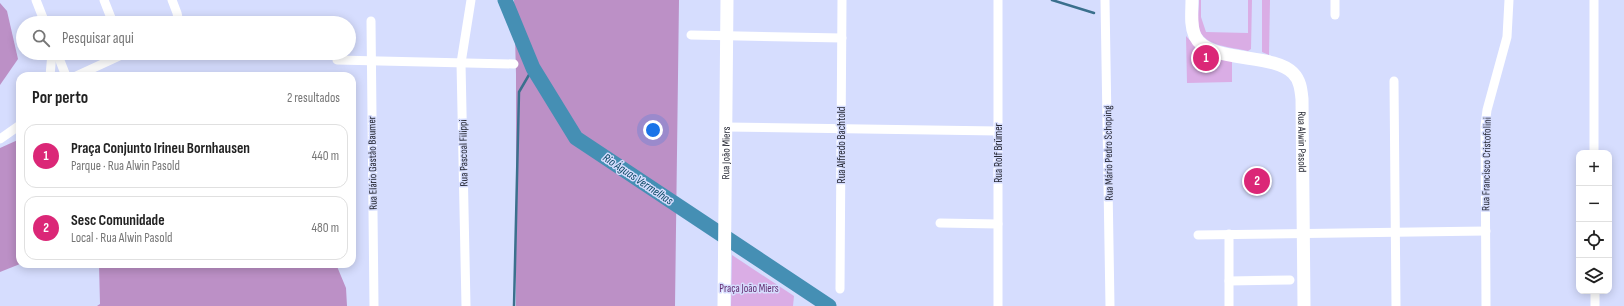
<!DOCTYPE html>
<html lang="pt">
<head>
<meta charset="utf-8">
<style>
  :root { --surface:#fff; --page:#f6f6f6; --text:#222; --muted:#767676; --line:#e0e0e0; --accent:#db2777 }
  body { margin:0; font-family:"Sofia Sans Condensed",sans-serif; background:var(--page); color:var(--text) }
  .controls { position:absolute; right:12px; bottom:12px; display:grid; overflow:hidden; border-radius:8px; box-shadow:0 2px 10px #0003 }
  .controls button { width:36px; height:36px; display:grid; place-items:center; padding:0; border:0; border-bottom:1px solid var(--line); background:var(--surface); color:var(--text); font:20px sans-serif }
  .you { position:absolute; left:653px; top:130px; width:14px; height:14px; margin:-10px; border:3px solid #fff; border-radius:50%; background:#1a73e8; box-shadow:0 0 0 6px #1a73e833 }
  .badge { display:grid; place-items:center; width:26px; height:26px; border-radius:50%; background:var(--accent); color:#fff; font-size:13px; font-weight:700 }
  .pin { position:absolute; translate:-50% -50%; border:2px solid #fff; box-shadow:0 1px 4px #0006 }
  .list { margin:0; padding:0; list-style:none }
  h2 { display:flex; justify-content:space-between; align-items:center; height:52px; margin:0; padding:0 16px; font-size:17px }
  h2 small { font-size:13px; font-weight:400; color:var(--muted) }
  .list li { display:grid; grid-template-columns:26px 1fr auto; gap:12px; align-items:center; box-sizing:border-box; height:64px; margin:0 8px 8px; padding:0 8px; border:1px solid var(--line); border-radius:12px }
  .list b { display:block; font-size:15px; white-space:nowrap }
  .list p { margin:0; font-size:13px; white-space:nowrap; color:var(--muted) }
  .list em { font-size:13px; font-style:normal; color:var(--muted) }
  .icon { flex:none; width:22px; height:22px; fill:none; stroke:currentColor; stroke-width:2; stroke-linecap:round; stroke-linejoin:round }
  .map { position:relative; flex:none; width:1624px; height:306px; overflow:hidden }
  .search { position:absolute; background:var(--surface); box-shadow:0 2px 10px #0003; left:16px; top:16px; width:340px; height:44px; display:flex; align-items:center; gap:10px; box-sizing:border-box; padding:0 14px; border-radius:22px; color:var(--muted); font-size:15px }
  .panel { position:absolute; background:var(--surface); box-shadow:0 2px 10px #0003; left:16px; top:72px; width:340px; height:196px; border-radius:12px }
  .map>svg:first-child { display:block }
</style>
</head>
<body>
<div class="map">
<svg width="1624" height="306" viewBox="0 0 1624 306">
  <rect width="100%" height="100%" fill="#d6ddfe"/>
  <!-- green -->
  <g fill="#daade5">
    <path d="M1199,0H1201V17L1206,32L1248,33V0H1252L1251,49L1248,51C1233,47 1203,47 1199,28C1197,20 1199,9 1199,0Z"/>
    <path d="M1262,0H1270L1269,55L1262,52Z"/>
    <path d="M1186,36L1199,50L1232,60V82L1187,83Z"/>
    <path d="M732,255L794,296L793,306H731Z"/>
  </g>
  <!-- forest -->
  <g fill="#bc90c6">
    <path d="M514,0H679L675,306H516V74Z"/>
    <path d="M0,3L7,11L18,59L0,85Z"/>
    <path d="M20,139V264L0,272V148Z"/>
    <path d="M99,264H336L346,288L347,306H97L100,304Z"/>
  </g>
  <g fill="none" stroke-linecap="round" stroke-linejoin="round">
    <!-- stream -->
    <g stroke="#3b708d" stroke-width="2.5">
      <path d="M1052,0L1094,13"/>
      <path d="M514,306L519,92L533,68"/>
    </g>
    <!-- river -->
    <path stroke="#458fb4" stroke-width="15" d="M505,0L533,68L576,138L829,306"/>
    <!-- street -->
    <g stroke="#fff" stroke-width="9">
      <path d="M36,0L45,23"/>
      <path d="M104,0L113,23"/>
      <path d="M172,0L177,13L179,23"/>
      <path d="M998,0V306"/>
      <path d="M1105,0L1110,306"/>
      <path d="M1594,0V153"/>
      <path d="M1335,15V0"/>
      <path d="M371,21L374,306"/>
      <path d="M691,35L842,38"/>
      <path d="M57,53L66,76"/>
      <path d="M337,60L514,64"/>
      <path d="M50,76L52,53"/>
      <path d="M76,76L126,53"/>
      <path d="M1394,81L1396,306"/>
      <path d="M726,127L998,131"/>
      <path d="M0,139L20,125"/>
      <path d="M940,223L998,224"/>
      <path d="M1229,234V306"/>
      <path d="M1198,235L1486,231"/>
      <path d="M1229,281L1290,280"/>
      <path d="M840,289L842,0"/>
      <path d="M1595,291V306"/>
      <path d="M466,306L461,63L471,0"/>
      <path d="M1486,306L1485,126L1487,110L1507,37L1509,0"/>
    </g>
    <!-- secondary -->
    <g stroke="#fff" stroke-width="13">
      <path id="s1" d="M1192,0C1192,12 1190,25 1195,36C1208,64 1273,52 1293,73C1300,80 1301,89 1302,99L1304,306"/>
      <path id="s2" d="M724,306L727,0"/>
    </g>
  </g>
  <g text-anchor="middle" stroke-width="3" stroke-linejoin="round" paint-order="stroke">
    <!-- street labels -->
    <g font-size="11" fill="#252733" stroke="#d6ddfe">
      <text dy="4" stroke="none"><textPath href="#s1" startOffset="215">Rua Alwin Pasold</textPath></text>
      <text transform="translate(841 145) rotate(-90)" y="4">Rua Alfredo Bachtold</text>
      <text transform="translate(463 153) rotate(-91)" y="4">Rua Pascoal Filippi</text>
      <text dy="4" stroke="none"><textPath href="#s2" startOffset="153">Rua João Miers</textPath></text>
      <text transform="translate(998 153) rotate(-90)" y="4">Rua Rolf Brümer</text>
      <text transform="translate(1108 153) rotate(-91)" y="4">Rua Mário Pedro Schoping</text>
      <text transform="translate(372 163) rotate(-91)" y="4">Rua Elário Gastão Baumer</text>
      <text transform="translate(1486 164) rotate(-89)" y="4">Rua Francisco Cristofolini</text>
    </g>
    <!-- park labels -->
    <g font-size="11" fill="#642e71" stroke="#d6ddfe">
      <text x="749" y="292">Praça João Miers</text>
    </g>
    <!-- water labels -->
    <g font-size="12" font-style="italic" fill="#0b4863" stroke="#d6ddfe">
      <text transform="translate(638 179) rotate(34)" y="4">Rio Águas Vermelhas</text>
    </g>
  </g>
</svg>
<div class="controls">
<button>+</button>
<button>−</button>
<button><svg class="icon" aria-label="locate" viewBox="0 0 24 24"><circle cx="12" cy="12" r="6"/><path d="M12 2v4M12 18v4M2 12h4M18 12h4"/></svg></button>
<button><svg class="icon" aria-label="layers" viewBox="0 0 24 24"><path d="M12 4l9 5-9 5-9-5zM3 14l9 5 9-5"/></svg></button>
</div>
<div class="you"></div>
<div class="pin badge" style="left:1206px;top:58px">1</div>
<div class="pin badge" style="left:1257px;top:181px">2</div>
<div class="search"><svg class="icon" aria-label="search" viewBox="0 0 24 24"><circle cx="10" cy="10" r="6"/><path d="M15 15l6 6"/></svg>Pesquisar aqui</div>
<section class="panel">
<h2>Por perto<small>2 resultados</small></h2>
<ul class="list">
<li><span class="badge">1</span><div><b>Praça Conjunto Irineu Bornhausen</b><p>Parque · Rua Alwin Pasold</p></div><em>440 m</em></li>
<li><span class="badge">2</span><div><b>Sesc Comunidade</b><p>Local · Rua Alwin Pasold</p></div><em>480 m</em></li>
</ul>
</section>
</div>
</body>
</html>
